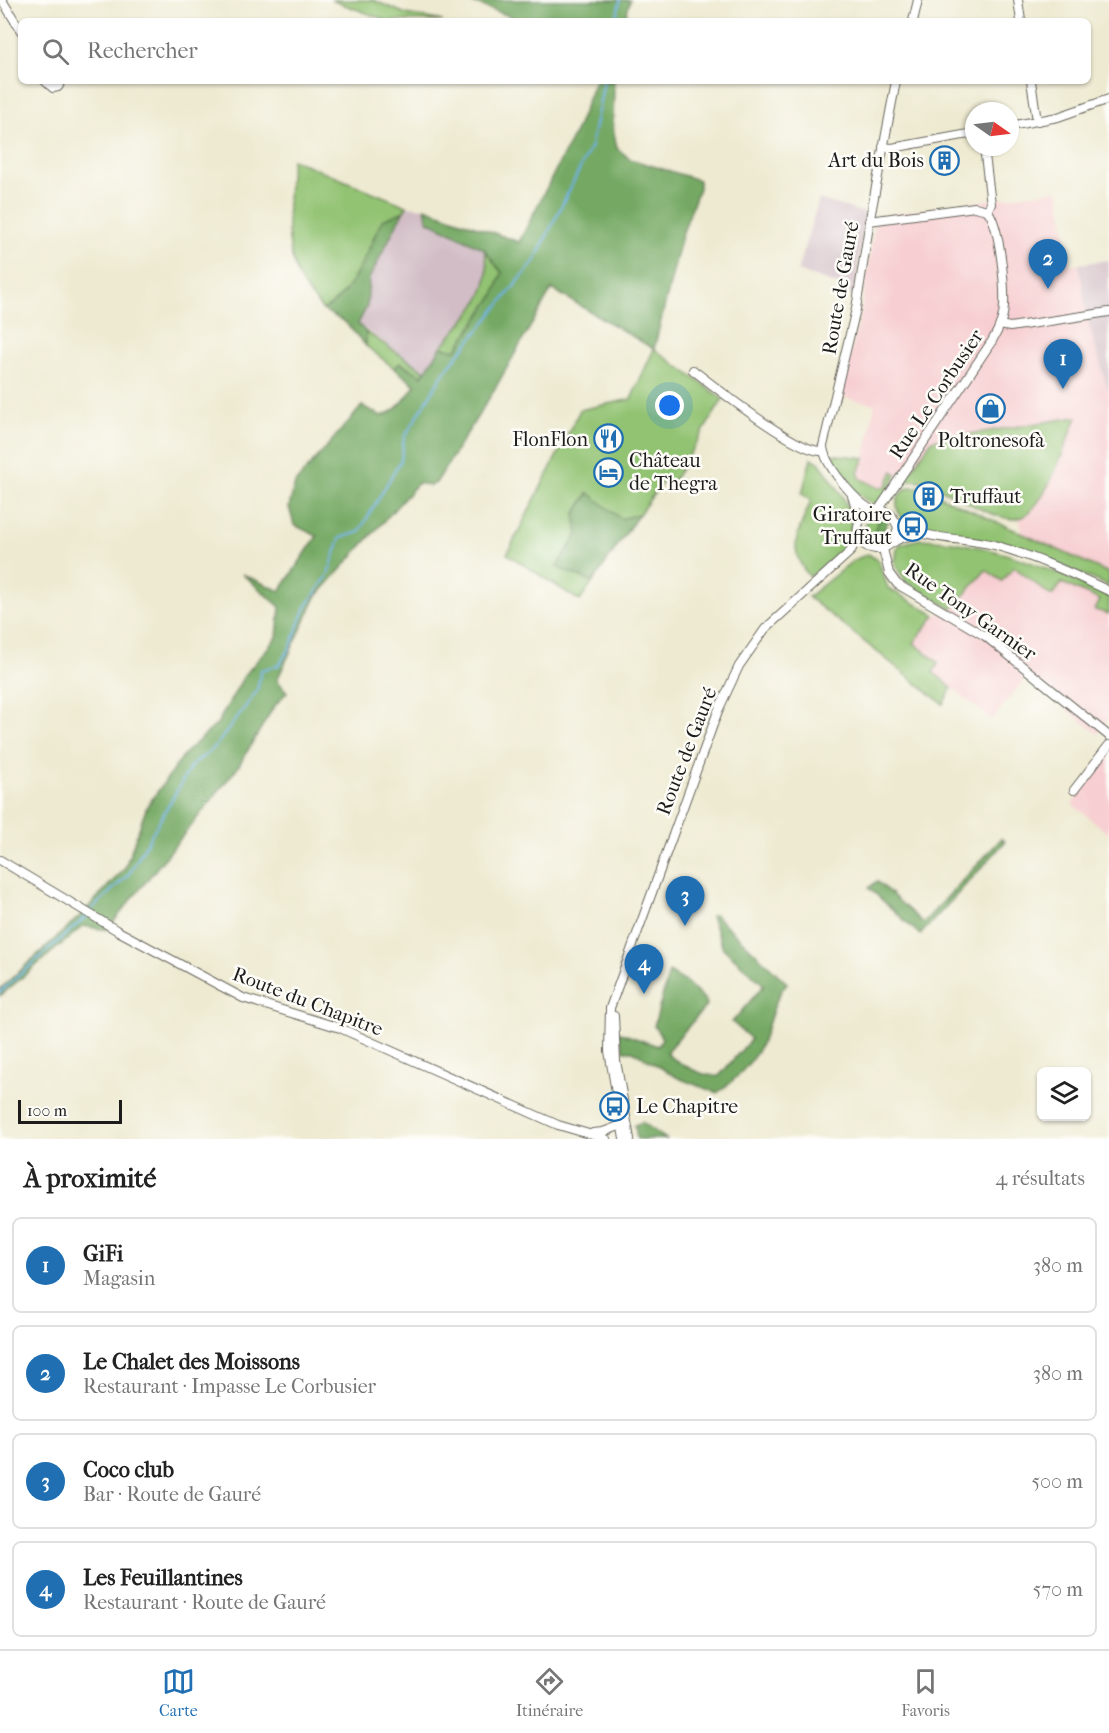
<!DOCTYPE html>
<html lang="fr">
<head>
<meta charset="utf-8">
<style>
  :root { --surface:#fff; --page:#f2f2f2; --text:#222; --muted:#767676; --line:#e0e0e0; --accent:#1f6fb2 }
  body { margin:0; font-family:"IM FELL French Canon",serif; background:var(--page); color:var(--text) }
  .controls { position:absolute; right:18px; bottom:18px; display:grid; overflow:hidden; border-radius:9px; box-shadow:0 2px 4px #0004 }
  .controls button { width:54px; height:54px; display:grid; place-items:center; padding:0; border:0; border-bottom:2px solid var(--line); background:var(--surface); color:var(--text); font:30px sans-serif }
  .compass { position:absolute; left:965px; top:102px; width:54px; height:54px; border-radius:50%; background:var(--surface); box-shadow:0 2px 4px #0004; rotate:104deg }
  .scale { position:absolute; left:18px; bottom:15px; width:104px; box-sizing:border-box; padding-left:6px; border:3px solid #1c1c1c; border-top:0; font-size:16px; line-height:21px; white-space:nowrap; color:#1c1c1c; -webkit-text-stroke:4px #fdfcf7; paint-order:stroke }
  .you { position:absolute; left:670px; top:406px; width:21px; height:21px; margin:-15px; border:4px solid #fff; border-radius:50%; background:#1a73e8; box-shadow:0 0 0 9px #1a73e833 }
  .badge { display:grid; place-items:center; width:39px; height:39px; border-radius:50%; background:var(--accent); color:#fff; font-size:20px; font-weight:700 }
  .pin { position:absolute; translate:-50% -50px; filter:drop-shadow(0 2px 3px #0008) }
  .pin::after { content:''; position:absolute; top:32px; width:21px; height:18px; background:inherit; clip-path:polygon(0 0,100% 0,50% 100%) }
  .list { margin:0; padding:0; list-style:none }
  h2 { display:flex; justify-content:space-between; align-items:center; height:78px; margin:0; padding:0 24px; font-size:26px }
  h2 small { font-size:20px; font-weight:400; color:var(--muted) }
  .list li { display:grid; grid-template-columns:39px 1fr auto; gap:18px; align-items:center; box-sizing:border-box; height:96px; margin:0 12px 12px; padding:0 12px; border:2px solid var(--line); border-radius:9px }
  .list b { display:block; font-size:22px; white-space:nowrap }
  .list p { margin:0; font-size:20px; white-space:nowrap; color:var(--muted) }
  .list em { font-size:20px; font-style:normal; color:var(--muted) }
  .icon { flex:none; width:33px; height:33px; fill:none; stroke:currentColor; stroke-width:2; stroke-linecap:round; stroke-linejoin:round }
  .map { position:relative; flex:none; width:1109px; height:1139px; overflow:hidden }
  .search { position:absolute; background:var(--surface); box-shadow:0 2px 4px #0004; left:18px; right:18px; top:18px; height:66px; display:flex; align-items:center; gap:15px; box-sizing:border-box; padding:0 21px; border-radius:9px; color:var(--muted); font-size:22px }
  .sheet { height:510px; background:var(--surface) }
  nav { display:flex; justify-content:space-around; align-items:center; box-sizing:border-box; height:84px; border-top:2px solid var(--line); background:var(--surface); font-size:16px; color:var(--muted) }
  nav a { display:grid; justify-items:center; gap:3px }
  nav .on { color:var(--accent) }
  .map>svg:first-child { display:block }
</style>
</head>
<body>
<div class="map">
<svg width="1109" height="1139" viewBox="0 0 1109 1139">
  <rect width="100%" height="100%" fill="#fdfcf7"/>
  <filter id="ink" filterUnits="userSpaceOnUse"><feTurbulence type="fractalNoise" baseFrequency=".0167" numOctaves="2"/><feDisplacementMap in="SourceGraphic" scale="12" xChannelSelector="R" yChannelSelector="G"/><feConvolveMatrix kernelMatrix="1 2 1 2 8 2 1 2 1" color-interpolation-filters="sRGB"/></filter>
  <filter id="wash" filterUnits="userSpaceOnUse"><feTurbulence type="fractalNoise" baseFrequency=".008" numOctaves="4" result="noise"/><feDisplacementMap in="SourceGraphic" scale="24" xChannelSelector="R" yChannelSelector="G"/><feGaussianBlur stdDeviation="1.35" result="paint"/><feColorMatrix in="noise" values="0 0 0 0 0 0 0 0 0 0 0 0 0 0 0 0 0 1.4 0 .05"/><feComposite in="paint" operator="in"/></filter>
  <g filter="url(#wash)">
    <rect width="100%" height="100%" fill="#eeead1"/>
    <!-- built -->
    <g fill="#f7cfd2">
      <path d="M1059,190L1070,265L1079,264L1089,323L1109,393V573L1023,534L1019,518L1033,511L1042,497L1076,417L932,440L903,482L893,471L886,486L879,488L861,480L858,473L865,458L875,404L840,397L861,312L876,216Z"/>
      <path d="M1014,566L1051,594L1053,595L1061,583L1100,600L1095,610L1109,614V718L1098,734L1026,677L992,720L932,672L914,643L935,615L953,609L986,570Z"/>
      <path d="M1109,757V834L1072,804Z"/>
    </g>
    <!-- industrial -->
    <g fill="#d2bdc6">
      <path d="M819,199L865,213L854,297L838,285L797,271Z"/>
      <path d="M407,206L425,208L428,221L484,249L489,267L488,281L475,306L425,371L358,324L367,306L369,279Z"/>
      <path d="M1109,260V393L1088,323L1079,264Z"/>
    </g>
    <!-- green -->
    <g fill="#92c372" stroke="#577047" stroke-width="1.5">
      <path d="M331,0H373L406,14L443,21H388Z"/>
      <path d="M292,159L407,206L403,212L382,220C367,249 354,294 323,310C315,300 306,291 300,280C283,247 287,194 292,159Z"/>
      <path d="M484,249L502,273L494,295L456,350L441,347C468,314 497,293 484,249Z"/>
      <path d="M366,332L425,371L421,376L401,363L394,368L366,346Z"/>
      <path d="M654,349L723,399L671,485L664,480L639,514L621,519L588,493L575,514L578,535L556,567L593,582L580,601L507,554L580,410L631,399Z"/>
      <path d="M1077,417C1066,441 1044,517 1015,519C996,520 960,498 942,490C929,484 918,477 903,482L932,440Z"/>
      <path d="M829,454L865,458L858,473L861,479L879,488L886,486L893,471L897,475L879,505C860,504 837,470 829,454Z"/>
      <path d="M811,458L819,462C836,486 867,521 842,550C834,560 820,568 810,577C784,548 800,532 811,500L802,494Z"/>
      <path d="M910,487H920L1109,573V586L1016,547L907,525C895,512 891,496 910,487Z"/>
      <path d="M882,515L869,541L864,533C863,521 870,514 882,515Z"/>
      <path d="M920,539C989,542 1047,567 1109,596V614L1095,610L1100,600L1062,583L1053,595H1050L1014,567L1002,581L986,570L952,609L906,582L895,565L897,548L901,544Z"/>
      <path d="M868,554L878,560L888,588L935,615L914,643L939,663L933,672L952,688L943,704L808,597L854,560Z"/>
    </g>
    <!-- forest -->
    <g fill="#75a964" stroke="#486240" stroke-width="1.5">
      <path d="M465,0H630L625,21H523Z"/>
      <path d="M595,81H614L613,128L617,148L630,159L699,180V188L682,235L654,349L552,289L493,392L436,483L430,486L418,483L316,597L277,680L287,692L273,708L238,767L107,930L83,926L0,996V989L82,914L125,868L147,806L186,752L217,724L244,676L277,637L280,607L242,574L280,591L317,536L294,525L289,507L295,483L362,406L381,416C395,413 408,397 415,385L394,368L400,363L422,376L441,347L456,350L494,295L502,273L484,249L428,221L425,208L519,242L577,128Z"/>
      <path d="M403,212L369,279L367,306L358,324L366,332V346L345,322L323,310C354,294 367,249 383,220Z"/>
      <path d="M589,493L621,519L639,514L593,582L556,567L578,535L575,514Z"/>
      <path d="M882,515L889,519L878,544L869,541Z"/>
      <path d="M1002,838L1005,842L920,935L869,888L877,881L923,923Z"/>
      <path d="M715,915L787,983C773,1000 771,1020 763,1040C754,1061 735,1081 717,1093L678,1078L633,1051H624L618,1032L658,1046L662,1038L654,1026L669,972L686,982L706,1001L707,1005L667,1051L669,1056C683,1065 702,1077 719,1076L751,1039L732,1022L764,985L723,948L711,916Z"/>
      <path d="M642,1122L666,1139H637L635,1125Z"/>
    </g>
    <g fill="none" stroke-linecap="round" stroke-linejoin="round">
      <!-- stream -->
      <g stroke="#71b2e5" stroke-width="2">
        <path d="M616,21L620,0"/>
        <path d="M91,910L129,874L191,766L215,747L257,691L261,670L279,665L290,648L306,607L328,575L340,538L359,532L401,460L404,438L445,371L534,262L591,146L604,81"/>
        <path d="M0,992L88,915"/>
      </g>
    </g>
  </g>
  <g filter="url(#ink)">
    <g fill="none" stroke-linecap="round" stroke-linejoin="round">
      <defs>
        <g id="minor">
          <path d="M2,0L21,31"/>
          <path d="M1018,0L1021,21"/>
          <path d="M913,21L918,0"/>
          <path d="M45,81L53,88L58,87L62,81"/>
          <path d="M1031,81L1037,121"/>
          <path d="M1010,126L1058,117L1109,99"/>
          <path d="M883,147L892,148L974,133"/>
          <path d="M984,147L991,204L987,210"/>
          <path d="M869,221L975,207L987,210C1000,224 1005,286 1004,306C1004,319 998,331 992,341L879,509"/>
          <path d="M1000,325L1010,327L1109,312"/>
          <path d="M693,370C715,387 799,454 823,451"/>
          <path d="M852,496L860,520"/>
          <path d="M872,510C856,502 824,465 823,446L856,309L871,213L896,81"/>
          <path d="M897,522C924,541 962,537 994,545C1034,556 1071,573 1109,591"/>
          <path d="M894,542L898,527L891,514L879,509C852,512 850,547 876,549C887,550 892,541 902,538C907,536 914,535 921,534"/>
          <path d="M883,549L889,573L897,584L985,636L1109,736"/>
          <path d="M1074,790L1109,745"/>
          <path d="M0,860L118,931L243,998L340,1028L558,1125L606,1139"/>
          <path d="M614,1016L616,1061L630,1139"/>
          <path d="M593,1133L603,1132L622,1125L626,1127"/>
          <path d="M624,1139L609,1051L610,1008L718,711L739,666L765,629L851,551L858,534"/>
        </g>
      </defs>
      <!-- minor casing -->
      <use href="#minor" stroke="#66645b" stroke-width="10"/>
      <!-- minor -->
      <use href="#minor" stroke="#fff" stroke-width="8"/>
    </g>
  </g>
  <!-- icons -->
  <defs>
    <symbol id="building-ring" viewBox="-11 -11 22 22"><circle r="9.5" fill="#fdfcf7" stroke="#1f6fb2" stroke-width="1.5"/><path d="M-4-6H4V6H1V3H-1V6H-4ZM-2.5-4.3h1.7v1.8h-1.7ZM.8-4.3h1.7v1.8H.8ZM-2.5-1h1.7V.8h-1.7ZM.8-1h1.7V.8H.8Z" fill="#1f6fb2"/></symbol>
    <symbol id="shop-ring" viewBox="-11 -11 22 22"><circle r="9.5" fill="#fdfcf7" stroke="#1f6fb2" stroke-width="1.5"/><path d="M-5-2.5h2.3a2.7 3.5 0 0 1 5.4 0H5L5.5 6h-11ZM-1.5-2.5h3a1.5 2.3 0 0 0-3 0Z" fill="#1f6fb2"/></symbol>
    <symbol id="restaurant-ring" viewBox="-11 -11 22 22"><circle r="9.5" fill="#fdfcf7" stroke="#1f6fb2" stroke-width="1.5"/><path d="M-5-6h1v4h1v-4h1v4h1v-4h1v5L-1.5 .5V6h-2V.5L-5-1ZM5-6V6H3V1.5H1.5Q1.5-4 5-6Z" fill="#1f6fb2"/></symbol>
    <symbol id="hotel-ring" viewBox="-11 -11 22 22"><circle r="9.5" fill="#fdfcf7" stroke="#1f6fb2" stroke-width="1.5"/><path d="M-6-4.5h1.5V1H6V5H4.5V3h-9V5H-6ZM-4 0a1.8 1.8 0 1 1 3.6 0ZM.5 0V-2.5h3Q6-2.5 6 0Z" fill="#1f6fb2"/></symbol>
    <symbol id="bus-ring" viewBox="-11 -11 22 22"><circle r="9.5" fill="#fdfcf7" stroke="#1f6fb2" stroke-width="1.5"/><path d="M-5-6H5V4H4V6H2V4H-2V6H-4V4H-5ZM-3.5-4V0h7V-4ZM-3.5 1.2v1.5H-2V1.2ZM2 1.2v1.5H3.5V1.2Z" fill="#1f6fb2"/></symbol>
  </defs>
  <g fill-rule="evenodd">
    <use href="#building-ring" x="928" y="144" width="33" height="33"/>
    <use href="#shop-ring" x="974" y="392" width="33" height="33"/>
    <use href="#restaurant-ring" x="592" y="422" width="33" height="33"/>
    <use href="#hotel-ring" x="592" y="456" width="33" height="33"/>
    <use href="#building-ring" x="912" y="480" width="33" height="33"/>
    <use href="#bus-ring" x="896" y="510" width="33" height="33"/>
    <use href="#bus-ring" x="598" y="1090" width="33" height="33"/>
  </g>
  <g text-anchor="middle" stroke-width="5" stroke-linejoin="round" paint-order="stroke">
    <!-- poi labels -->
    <g font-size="20" fill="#1c1c1c" stroke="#fdfcf7" text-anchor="end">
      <text x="924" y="167">Art du Bois</text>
      <text x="588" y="446">FlonFlon</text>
      <text x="991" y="447" text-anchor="middle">Poltronesofà</text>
      <text x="629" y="467" text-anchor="start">Château<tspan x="629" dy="23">de Thegra</tspan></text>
      <text x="950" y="503" text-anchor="start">Truffaut</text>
      <text x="892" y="521">Giratoire<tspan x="892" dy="23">Truffaut</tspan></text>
      <text x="636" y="1113" text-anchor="start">Le Chapitre</text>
    </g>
    <!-- street labels -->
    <g font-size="20" fill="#1c1c1c" stroke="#fdfcf7">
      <text transform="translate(840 288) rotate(-80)" y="7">Route de Gauré</text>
      <text transform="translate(936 394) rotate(-56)" y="7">Rue Le Corbusier</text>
      <text transform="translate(971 611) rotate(35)" y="7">Rue Tony Garnier</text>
      <text transform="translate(686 751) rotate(-69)" y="7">Route de Gauré</text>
      <text transform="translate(308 1001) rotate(21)" y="7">Route du Chapitre</text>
    </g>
  </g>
</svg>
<div class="controls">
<button><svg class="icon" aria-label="layers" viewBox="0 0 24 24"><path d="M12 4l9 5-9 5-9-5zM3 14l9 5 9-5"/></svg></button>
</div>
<svg class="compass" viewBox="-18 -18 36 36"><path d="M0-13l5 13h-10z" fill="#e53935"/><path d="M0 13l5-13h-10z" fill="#767676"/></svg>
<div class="scale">100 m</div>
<div class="you"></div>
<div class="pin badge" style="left:1063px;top:389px">1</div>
<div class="pin badge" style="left:1048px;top:289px">2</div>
<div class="pin badge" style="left:685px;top:926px">3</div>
<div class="pin badge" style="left:644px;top:994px">4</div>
<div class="search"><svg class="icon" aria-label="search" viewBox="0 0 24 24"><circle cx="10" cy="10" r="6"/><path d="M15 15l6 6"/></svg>Rechercher</div>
</div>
<section class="sheet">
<h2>À proximité<small>4 résultats</small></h2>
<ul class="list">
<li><span class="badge">1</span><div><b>GiFi</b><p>Magasin</p></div><em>380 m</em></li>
<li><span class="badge">2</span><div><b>Le Chalet des Moissons</b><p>Restaurant · Impasse Le Corbusier</p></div><em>380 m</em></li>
<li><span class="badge">3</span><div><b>Coco club</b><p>Bar · Route de Gauré</p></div><em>500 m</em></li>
<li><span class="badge">4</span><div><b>Les Feuillantines</b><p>Restaurant · Route de Gauré</p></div><em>570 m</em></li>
</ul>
</section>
<nav>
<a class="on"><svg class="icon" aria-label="map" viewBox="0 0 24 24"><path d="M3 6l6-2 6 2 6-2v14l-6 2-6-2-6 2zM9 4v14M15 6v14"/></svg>Carte</a>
<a><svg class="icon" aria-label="directions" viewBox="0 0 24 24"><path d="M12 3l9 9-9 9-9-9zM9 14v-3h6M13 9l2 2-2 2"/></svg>Itinéraire</a>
<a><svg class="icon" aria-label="saved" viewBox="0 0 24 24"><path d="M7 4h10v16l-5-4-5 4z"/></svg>Favoris</a>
</nav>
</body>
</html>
